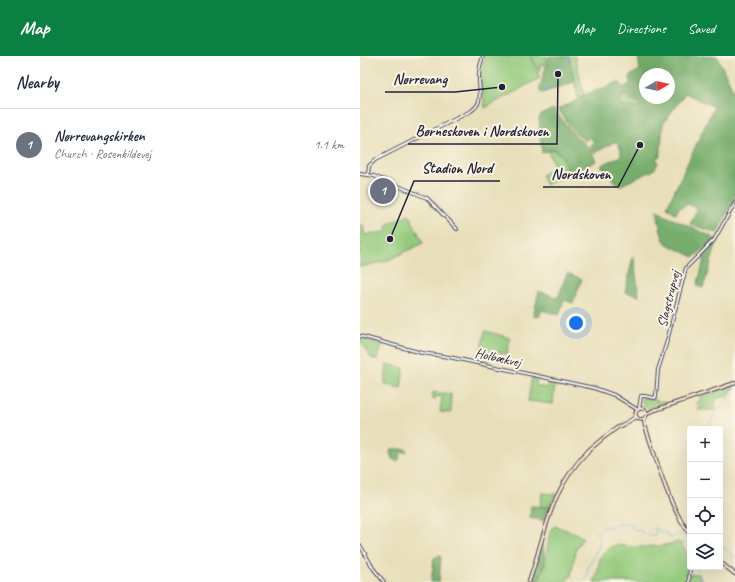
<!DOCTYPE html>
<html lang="en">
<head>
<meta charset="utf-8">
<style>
  :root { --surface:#fff; --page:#f2f2f3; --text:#1f2937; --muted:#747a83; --line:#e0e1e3; --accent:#0b8043 }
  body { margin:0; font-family:Caveat,sans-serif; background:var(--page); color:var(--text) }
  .controls { position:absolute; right:12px; bottom:12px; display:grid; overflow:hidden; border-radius:4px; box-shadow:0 4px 16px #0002 }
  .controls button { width:36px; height:36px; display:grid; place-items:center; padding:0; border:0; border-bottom:1px solid var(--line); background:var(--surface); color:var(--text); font:20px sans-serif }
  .compass { position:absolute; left:279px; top:12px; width:36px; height:36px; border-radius:50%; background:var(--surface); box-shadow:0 4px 16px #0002; rotate:81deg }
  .you { position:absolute; left:216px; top:267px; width:14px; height:14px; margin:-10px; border:3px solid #fff; border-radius:50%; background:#1a73e8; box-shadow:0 0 0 6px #1a73e833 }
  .badge { display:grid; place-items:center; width:26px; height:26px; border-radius:50%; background:var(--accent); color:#fff; font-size:13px; font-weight:700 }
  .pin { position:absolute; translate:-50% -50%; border:2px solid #fff; box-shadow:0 1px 4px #0006 }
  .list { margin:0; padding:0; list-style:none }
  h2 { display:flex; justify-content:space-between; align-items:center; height:52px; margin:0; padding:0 16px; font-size:17px }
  h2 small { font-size:13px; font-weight:400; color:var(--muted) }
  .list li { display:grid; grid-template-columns:26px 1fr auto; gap:12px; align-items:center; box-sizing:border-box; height:72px; padding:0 16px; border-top:1px solid var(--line) }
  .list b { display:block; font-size:15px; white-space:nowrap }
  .list p { margin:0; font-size:13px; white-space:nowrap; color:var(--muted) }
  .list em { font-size:13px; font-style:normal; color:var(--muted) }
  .icon { flex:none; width:22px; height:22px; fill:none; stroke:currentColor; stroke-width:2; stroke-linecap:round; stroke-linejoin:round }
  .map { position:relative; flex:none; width:375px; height:526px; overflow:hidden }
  header { display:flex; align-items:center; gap:24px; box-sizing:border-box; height:56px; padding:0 20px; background:var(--accent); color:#fff }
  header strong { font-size:19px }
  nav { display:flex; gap:22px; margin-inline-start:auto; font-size:14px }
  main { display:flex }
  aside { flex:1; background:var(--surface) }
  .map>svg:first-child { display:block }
</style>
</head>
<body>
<header>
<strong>Map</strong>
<nav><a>Map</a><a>Directions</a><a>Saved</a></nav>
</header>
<main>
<aside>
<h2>Nearby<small></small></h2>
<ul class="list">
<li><span class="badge" style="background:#6b7280">1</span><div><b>Nørrevangskirken</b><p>Church · Rosenkildevej</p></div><em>1.1 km</em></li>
</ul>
</aside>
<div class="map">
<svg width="375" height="526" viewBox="0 0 375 526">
  <rect width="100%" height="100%" fill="#fcf5e5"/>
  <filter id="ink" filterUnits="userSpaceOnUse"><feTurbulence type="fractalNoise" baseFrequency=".025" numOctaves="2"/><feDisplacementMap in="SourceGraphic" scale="8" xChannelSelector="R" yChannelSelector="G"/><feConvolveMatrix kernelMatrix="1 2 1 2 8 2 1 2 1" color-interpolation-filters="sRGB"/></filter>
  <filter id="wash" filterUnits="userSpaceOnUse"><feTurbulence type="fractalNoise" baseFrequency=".012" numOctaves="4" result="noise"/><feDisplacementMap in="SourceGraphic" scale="16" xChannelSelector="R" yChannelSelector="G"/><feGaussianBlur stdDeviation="0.9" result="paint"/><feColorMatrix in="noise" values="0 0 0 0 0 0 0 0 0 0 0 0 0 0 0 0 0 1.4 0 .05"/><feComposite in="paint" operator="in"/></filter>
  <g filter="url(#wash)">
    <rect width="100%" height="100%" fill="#e8dfba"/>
    <!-- green -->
    <g fill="#93c97b" stroke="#5a765b">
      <path d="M125,0H170L180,22L125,52L120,21Z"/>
      <path d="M171,0H187L184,10L181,8L179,15Z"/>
      <path d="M209,0H215L224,39L218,42Z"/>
      <path d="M263,39L272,44L278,45L280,50L278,52C271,52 266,49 259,50Z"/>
      <path d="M192,93L202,100L209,117L186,129L181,119L195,112L188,95Z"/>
      <path d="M49,158L63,187L26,205L0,211V169H3L5,179L25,176L28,172L26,169Z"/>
      <path d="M125,275L150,282L147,298L132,295L128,308L118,306Z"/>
      <path d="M0,282L22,288L18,304L11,302L0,284Z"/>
      <path d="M27,308L44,312L41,332L26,329L25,325Z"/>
      <path d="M172,320L177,321L176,330L188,332L189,324L195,325L193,348L168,345Z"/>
      <path d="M375,328L368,340L358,342L355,345L356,354H338L340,351L336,347L341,344L340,341Z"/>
      <path d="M73,336L91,338V357L80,356L82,341L76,340L75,343H72Z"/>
      <path d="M283,341H284L307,347L288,353L284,351L281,343Z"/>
      <path d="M182,437L196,438L189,451H180Z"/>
      <path d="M195,470L215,477L223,482L216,493L211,520L205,526H178L185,509L190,474Z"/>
      <path d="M319,486L321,487C322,492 326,493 328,498C331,504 329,512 328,519L338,518L342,526H234L237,519L240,502L250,491L257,489L272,491L300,490Z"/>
    </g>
    <!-- forest -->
    <g fill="#76ad6b" stroke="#4c6853" fill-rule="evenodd">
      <path d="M189,0H209L214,26L182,37L180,34V31Z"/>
      <path d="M278,0H357L375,38V145L368,155L357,177L330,168L336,155V152L328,148L319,152L316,158L307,151L354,51L325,37L303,68L300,100L296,102L298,107L294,114L259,130L242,111V109L261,100V94L258,87L254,86L235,97L230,90L235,86L229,81L225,85L213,74L198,53L212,47L224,39L259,26L263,32L270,28V20L280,14ZM285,18H309V42H285ZM263,39L266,40L269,45H278L280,50L278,52C271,52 266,49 260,50Z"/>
      <path d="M193,53L215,79L231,94L236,105L209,118L202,100L193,93L182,97L179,62L181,59Z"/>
      <path d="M297,154L306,160L353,181V184L334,201L307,188C300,181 299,164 297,154Z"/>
      <path d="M356,182L358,183L343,232L337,230L346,197L344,195Z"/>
      <path d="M273,200L274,204L279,240L265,236Z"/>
      <path d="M207,217L222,223L213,247L204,244L199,259L182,254L179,261L173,260L179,235L198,242Z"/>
      <path d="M31,393H46L47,396H41L39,404L36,405L32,403L30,396Z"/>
      <path d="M171,450L189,451L185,465L170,462Z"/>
      <path d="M182,489C186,498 185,518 177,524V526H172Z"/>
      <path d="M80,500L81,502L79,526H71L74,502Z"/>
    </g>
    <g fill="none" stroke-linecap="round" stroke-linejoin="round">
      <!-- stream -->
      <g stroke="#6ab0e1" stroke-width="1">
        <path d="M195,21L210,0"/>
        <path d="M181,37L191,29L192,25"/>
        <path d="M347,373L355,358L364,348L375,331"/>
        <path d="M324,479L330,496"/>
        <path d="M240,486V483L236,477L243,471H250V470C256,469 268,466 273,467L272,471L277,475L279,474L283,477L295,480V472L303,477L306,476L308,481L312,482L316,479L329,477"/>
        <path d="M360,489L375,501"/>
        <path d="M336,511L343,526"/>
        <path d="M223,526L228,518L227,515L237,493L239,492L240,487"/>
      </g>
    </g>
  </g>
  <g filter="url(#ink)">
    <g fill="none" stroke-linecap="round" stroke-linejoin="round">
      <defs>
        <g id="tertiary">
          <path d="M0,118L14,120L67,142L97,173"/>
          <path d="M8,119L9,110L15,104L111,55C125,46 118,33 119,19C119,13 121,6 123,0"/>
          <path d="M0,280L62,297L89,301L234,332L254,339L278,354"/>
          <path d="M279,353L281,340H284L295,342L296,340L298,314L307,285L326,212L354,184L375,147"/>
          <path d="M0,489L13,512L24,526"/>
          <path d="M329,526L330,511"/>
        </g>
        <g id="secondary">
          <circle cx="281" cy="358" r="5.5"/>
          <path d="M287,358L292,355L375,327"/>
          <path d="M284,363L285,370C297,404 308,450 330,478"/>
          <path d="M360,506L375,518"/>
          <path d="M169,526C186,476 189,434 229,394C238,386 248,378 258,371C264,368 271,365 276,360"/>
        </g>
      </defs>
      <!-- tertiary casing -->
      <use href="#tertiary" stroke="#403e4e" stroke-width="4"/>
      <!-- secondary casing -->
      <use href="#secondary" stroke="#403e4e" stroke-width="4.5"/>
      <!-- tertiary -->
      <use href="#tertiary" stroke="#fff" stroke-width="2"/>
      <!-- secondary -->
      <use href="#secondary" stroke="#fce5d0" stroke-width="2.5"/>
    </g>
  </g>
  <g text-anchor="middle" stroke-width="4" stroke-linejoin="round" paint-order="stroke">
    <!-- street labels -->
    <g font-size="14" fill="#22223b" stroke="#fcf5e5">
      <text transform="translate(308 243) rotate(-76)" y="5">Slagstrupvej</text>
      <text transform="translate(138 301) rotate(12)" y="5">Holbækvej</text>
    </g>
  </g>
  <!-- callouts -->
  <path fill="none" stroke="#22223b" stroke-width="1.5" d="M142 31L95 36H25M198 18L197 88H48M30 183L54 125H140M280 89L258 131H183"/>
  <g fill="#22223b" stroke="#fcf5e5" stroke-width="1.5">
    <circle cx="142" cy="31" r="4"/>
    <circle cx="198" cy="18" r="4"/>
    <circle cx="30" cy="183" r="4"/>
    <circle cx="280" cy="89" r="4"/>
  </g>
  <g font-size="15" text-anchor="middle" font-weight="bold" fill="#22223b" stroke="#fcf5e5" stroke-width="4" stroke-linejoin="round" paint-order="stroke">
    <text x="60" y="28">Nørrevang</text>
    <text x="122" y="80">Børneskoven i Nordskoven</text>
    <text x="97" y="117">Stadion Nord</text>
    <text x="221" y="123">Nordskoven</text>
  </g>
</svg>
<div class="controls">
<button>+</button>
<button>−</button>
<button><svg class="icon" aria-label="locate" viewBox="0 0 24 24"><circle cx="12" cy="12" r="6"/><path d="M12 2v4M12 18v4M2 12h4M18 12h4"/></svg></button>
<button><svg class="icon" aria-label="layers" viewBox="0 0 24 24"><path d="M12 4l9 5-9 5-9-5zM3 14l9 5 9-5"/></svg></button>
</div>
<svg class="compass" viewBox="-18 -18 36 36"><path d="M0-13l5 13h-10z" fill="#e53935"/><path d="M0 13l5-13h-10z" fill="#747a83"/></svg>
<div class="you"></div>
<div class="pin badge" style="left:23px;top:135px;background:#6b7280">1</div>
</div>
</main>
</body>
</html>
